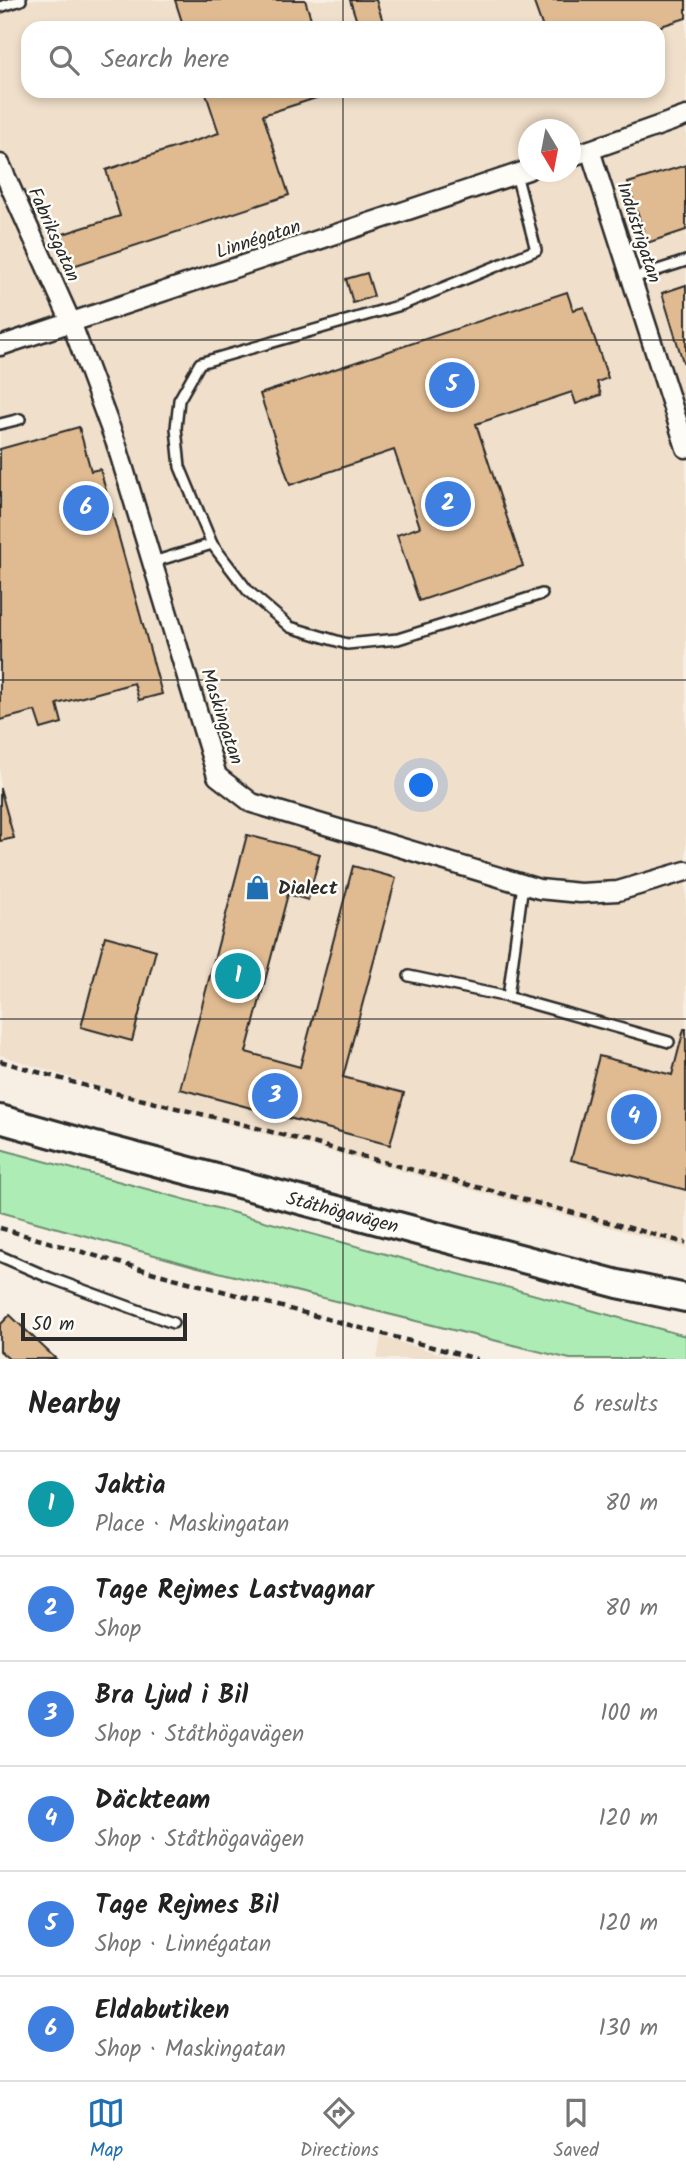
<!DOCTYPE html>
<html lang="en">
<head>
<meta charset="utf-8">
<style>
  :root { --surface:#fff; --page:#f6f6f6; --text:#222; --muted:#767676; --line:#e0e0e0; --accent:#1f6fb2 }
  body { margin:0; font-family:Kalam,sans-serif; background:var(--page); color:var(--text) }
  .compass { position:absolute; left:518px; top:119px; width:63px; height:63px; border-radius:50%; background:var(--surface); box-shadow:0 4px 10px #0003; rotate:170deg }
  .scale { position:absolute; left:21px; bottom:18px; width:166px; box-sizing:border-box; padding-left:7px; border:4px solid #2b2b2b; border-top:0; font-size:19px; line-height:24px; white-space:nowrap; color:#2b2b2b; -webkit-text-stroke:5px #fdfcf7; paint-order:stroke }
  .you { position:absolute; left:422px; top:786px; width:24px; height:24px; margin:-18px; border:5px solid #fff; border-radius:50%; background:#1a73e8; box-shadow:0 0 0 10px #1a73e833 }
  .badge { display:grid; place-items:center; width:46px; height:46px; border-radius:50%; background:var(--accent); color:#fff; font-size:23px; font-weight:700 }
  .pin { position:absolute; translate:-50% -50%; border:4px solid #fff; box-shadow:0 2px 7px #0006 }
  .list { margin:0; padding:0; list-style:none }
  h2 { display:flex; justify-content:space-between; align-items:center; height:91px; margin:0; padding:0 28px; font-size:30px }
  h2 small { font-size:23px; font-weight:400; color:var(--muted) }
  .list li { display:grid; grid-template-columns:46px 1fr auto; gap:21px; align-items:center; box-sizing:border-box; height:105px; padding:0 28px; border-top:2px solid var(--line) }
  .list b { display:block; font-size:26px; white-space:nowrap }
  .list p { margin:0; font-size:23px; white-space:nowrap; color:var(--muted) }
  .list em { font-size:23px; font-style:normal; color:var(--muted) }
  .icon { flex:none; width:38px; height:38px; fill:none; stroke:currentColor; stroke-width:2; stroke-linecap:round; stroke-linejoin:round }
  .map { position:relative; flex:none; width:686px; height:1359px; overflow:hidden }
  .search { position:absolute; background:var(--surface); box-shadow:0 4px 10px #0003; left:21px; right:21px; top:21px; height:77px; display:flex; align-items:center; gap:18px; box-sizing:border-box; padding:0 24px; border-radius:21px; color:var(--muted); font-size:26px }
  .sheet { height:721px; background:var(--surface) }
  nav { display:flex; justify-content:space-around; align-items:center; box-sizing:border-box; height:98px; border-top:2px solid var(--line); background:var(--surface); font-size:19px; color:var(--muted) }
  nav a { display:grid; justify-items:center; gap:4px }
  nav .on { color:var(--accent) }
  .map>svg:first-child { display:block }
</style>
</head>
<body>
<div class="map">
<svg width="686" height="1359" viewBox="0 0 686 1359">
  <rect width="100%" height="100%" fill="#f7efe3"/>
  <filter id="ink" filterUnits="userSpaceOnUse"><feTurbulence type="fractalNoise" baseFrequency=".0143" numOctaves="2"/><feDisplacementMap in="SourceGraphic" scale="14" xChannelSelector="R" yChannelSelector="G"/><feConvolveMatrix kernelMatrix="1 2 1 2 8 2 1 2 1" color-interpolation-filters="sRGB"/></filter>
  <g filter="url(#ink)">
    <!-- built -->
    <g fill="#f0dfca" fill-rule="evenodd">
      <path d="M0,0H686V1248L136,1099L0,1055ZM28,28H658V91H28ZM528,130H570V172H528Z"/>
      <path d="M381,1337L460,1359H377Z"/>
    </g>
    <!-- green -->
    <path fill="#adedb5" stroke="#6c8c70" stroke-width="2" d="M0,1149L686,1336V1359H570L194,1266L0,1212Z"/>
    <!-- building -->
    <g fill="#e0bb91" stroke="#2b2b2b" stroke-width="2">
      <path d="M175,0H305L314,28H184Z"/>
      <path d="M350,0H376L385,28H359Z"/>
      <path d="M533,0H686V18L655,28H543Z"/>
      <path d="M205,91L335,92L263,115L289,195L70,267L60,235L120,216L106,170L219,133Z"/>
      <path d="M686,165V230L647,243L628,183Z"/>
      <path d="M367,273L374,296L353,303L346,279Z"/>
      <path d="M686,285V361L683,362L662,293Z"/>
      <path d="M567,292L573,310L584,307L608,378L597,382L601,395L576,404L572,392L476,424L523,566L419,601L397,535L420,527L394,450L290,485L260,394Z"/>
      <path d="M79,427L91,471L100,469L162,694L139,700L134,683L57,704L62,723L41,729L35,711L0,720V449Z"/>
      <path d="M0,788L14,838L0,841Z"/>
      <path d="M247,835L320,854L308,900L288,894L246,1052L300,1067L353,866L396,878L343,1077L404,1093L390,1145L180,1089Z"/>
      <path d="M105,936L156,950L132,1041L81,1027Z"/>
      <path d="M684,1029H686V1190L571,1160L599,1056L672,1075Z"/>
      <path d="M10,1315L56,1359H9L0,1351V1325Z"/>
    </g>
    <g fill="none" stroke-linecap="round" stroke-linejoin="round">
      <defs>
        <g id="lane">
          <path d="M0,7L21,0"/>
          <path d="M516,174L536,250L401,305L200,363L179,400L176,428L180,467L212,544L248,591L290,627L347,644L398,639L542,594"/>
          <path d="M633,278L686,261"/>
          <path d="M0,424L20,419"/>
          <path d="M153,562L212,544"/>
          <path d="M409,976L508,997L523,884"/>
          <path d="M508,997L669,1042"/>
          <path d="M0,1256L48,1277L173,1323"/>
        </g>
        <g id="street">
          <path d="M590,150L686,448"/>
          <path d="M570,157L686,116"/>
          <path d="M0,164L71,322L117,446L217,776L252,803L539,889L580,893L618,891L686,871"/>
          <path d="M0,346L528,170"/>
        </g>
        <g id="secondary">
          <path id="s1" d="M0,1119L95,1146L618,1284L686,1298"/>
        </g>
      </defs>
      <!-- lane casing -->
      <use href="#lane" stroke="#2b2b2b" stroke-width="14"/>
      <!-- street casing -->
      <use href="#street" stroke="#2b2b2b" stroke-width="23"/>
      <!-- secondary casing -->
      <use href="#secondary" stroke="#2b2b2b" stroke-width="32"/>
      <!-- path -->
      <g stroke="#2b2b2b" stroke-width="4.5" stroke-dasharray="7 5" stroke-linecap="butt">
        <path d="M0,1061L86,1086L238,1123L686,1243"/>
        <path d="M0,1228L151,1272L477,1359"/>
      </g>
      <!-- lane -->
      <use href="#lane" stroke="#fdfcf7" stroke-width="9"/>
      <!-- street -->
      <use href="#street" stroke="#fdfcf7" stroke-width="18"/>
      <!-- secondary -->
      <use href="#secondary" stroke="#fdfcf7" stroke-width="26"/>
    </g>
  </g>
  <!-- grid -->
  <path fill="none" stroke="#2b2b2b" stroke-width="2" stroke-opacity="0.55" d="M343,0V28M343,91V1359M0,340H686M0,680H686M0,1019H686"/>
  <!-- icons -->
  <defs>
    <symbol id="shop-bare" viewBox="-9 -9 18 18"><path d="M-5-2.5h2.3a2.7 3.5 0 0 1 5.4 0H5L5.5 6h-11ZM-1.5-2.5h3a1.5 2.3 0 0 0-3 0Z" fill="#1f6fb2" stroke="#fdfcf7" stroke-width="2.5" paint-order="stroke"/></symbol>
  </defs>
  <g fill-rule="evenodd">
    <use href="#shop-bare" x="240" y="870" width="35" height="35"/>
  </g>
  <g text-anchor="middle" stroke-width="5" stroke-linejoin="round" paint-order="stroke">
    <!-- street labels -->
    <g font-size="19" fill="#2b2b2b" stroke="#fdfcf7">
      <text transform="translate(640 232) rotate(72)" y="7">Industrigatan</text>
      <text transform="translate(55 234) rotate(66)" y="7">Fabriksgatan</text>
      <text transform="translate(258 238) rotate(-18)" y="7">Linnégatan</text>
      <text transform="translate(223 716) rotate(72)" y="7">Maskingatan</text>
      <text dy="7" stroke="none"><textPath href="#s1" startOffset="355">Ståthögavägen</textPath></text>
    </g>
    <!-- poi labels -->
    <g font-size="19" font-weight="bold" fill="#2b2b2b" stroke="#fdfcf7" text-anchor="start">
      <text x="278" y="894">Dialect</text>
    </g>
  </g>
</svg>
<svg class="compass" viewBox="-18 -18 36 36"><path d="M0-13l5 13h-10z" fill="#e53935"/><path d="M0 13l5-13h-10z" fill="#767676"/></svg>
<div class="scale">50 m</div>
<div class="you"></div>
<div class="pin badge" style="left:238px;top:976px;background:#0f9aa8">1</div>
<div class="pin badge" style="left:448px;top:504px;background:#3f7fe0">2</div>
<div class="pin badge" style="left:275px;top:1096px;background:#3f7fe0">3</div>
<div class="pin badge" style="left:634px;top:1117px;background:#3f7fe0">4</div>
<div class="pin badge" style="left:452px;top:385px;background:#3f7fe0">5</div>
<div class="pin badge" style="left:86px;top:508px;background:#3f7fe0">6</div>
<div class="search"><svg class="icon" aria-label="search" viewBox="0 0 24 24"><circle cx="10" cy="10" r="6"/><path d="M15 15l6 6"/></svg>Search here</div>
</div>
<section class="sheet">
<h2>Nearby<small>6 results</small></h2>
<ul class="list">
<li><span class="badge" style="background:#0f9aa8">1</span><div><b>Jaktia</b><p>Place · Maskingatan</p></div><em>80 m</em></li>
<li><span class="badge" style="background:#3f7fe0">2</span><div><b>Tage Rejmes Lastvagnar</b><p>Shop</p></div><em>80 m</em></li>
<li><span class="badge" style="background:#3f7fe0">3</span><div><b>Bra Ljud i Bil</b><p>Shop · Ståthögavägen</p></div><em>100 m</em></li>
<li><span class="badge" style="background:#3f7fe0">4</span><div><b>Däckteam</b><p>Shop · Ståthögavägen</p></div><em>120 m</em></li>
<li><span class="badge" style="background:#3f7fe0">5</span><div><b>Tage Rejmes Bil</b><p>Shop · Linnégatan</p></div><em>120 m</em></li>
<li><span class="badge" style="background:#3f7fe0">6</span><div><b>Eldabutiken</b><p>Shop · Maskingatan</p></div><em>130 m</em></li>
</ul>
</section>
<nav>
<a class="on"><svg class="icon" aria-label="map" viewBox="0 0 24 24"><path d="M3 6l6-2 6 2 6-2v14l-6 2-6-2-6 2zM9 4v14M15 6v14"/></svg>Map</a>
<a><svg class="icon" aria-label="directions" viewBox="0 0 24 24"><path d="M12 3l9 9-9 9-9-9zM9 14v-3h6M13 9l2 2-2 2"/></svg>Directions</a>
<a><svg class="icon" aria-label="saved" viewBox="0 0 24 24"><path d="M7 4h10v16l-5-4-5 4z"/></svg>Saved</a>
</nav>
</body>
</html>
